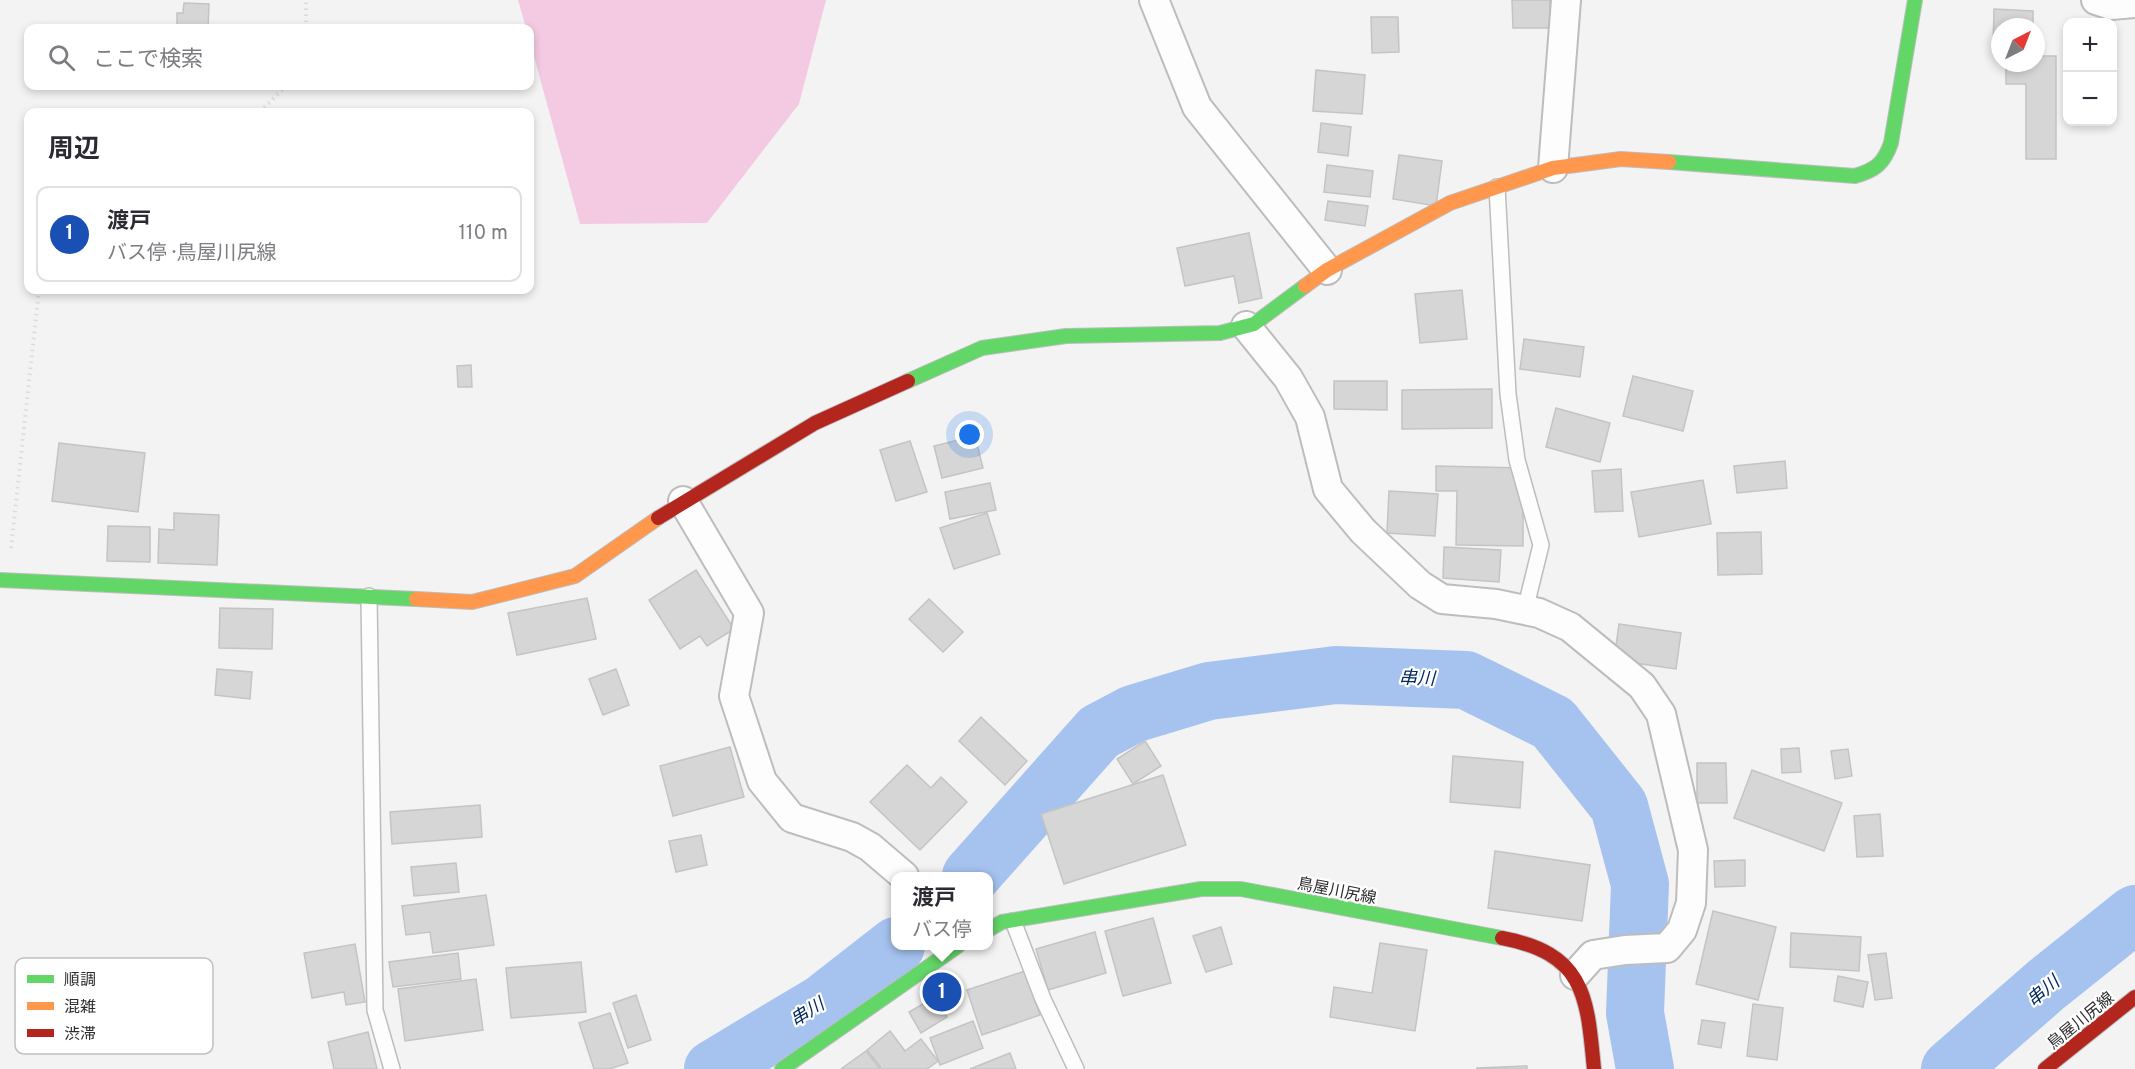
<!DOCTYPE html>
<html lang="ja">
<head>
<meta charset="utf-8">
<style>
  :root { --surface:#fff; --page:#f2f2f3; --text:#2b2b33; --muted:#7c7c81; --line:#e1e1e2; --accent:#d93025 }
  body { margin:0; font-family:Overpass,"Noto Sans JP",sans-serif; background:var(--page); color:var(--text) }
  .controls { position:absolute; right:18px; top:18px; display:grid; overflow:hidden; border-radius:12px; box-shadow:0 3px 9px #0003 }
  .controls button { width:54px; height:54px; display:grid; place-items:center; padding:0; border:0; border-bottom:2px solid var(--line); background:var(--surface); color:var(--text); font:30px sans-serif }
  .compass { position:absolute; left:1991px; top:18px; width:54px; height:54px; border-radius:50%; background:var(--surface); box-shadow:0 3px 9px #0003; rotate:42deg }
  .you { position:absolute; left:970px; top:435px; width:21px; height:21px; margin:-15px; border:4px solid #fff; border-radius:50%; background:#1a73e8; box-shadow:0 0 0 9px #1a73e833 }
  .badge { display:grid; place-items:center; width:39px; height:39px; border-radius:50%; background:var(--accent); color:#fff; font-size:20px; font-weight:700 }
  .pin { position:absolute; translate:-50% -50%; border:3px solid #fff; box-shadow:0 2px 6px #0006 }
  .popup { position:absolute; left:891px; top:872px; width:102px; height:78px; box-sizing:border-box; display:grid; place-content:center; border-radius:12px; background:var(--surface); filter:drop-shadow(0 2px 4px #0005); font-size:20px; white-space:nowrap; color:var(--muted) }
  .popup b { font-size:22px; color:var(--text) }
  .popup::after { content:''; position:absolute; left:50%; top:100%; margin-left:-12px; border:12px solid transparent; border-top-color:var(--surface) }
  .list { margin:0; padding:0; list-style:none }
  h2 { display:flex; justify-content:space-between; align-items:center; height:78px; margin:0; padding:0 24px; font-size:26px }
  h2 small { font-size:20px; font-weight:400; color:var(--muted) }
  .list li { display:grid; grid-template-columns:39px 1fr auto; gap:18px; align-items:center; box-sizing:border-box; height:96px; margin:0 12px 12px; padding:0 12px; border:2px solid var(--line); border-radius:12px }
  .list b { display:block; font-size:22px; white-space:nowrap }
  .list p { margin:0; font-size:20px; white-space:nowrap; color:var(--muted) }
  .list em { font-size:20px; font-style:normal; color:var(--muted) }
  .icon { flex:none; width:33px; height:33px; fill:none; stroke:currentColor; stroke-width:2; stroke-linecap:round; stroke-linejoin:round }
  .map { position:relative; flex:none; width:2135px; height:1069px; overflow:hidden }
  .search { position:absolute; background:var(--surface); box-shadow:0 3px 9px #0003; left:24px; top:24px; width:510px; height:66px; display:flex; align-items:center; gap:15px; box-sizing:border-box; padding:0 21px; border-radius:12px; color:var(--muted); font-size:22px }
  .panel { position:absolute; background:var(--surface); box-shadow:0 3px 9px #0003; left:24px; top:108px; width:510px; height:186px; border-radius:12px }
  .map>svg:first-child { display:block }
</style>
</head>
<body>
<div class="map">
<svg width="2135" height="1069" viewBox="0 0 2135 1069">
  <rect width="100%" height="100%" fill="#f3f3f4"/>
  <!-- forest -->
  <path fill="#f3cae1" d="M518,0H826L799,104L707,223L580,224L530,42V28H526Z"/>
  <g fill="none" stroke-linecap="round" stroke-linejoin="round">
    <!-- river -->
    <g stroke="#a6c3f0" stroke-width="58">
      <path d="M971,876L1099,732L1133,714L1209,691L1336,675L1466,680L1553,723L1619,806L1640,884L1635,1013L1645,1069"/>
      <path d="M713,1069L823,1003L896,946"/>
      <path d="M1950,1069L2046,985L2135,914"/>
    </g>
  </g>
  <!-- building -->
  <g fill="#d6d6d7" stroke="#c4c4c5" stroke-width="1.5">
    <path d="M1512,0H1550V28H1513Z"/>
    <path d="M184,3L209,4L208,28H177V13H183Z"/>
    <path d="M1994,9L2033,11V27H2000V50H1993Z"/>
    <path d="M1371,17H1398L1399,52L1372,53Z"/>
    <path d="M2036,56H2056V159H2026V84H2006V63H2036Z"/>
    <path d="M1316,70L1365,75L1362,114L1313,111Z"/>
    <path d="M1321,123L1351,127L1348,156L1318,152Z"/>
    <path d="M1399,155L1442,161L1436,206L1393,199Z"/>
    <path d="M1327,165L1373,171L1370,197L1324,192Z"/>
    <path d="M1328,201L1368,206L1365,226L1325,220Z"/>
    <path d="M1249,233L1262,298L1239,303L1234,276L1185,286L1177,248Z"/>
    <path d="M1462,290L1467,339L1420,343L1415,294Z"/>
    <path d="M1524,339L1584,347L1580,377L1520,369Z"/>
    <path d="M471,365L472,387H458L457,366Z"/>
    <path d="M1633,376L1693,391L1683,431L1623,416Z"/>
    <path d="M1334,381H1387V410L1334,409Z"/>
    <path d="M1492,389V428L1402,429V390Z"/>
    <path d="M1556,408L1610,423L1600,462L1546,447Z"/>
    <path d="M975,436L983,468L942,478L934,446Z"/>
    <path d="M910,441L927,492L896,501L880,450Z"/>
    <path d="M59,443L145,453L138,512L52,501Z"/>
    <path d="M1785,461L1787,488L1737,493L1734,466Z"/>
    <path d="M1436,466L1523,468V546L1456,545L1457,491H1436Z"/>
    <path d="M1621,469L1623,511L1595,512L1592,471Z"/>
    <path d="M1703,480L1711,524L1639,537L1631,492Z"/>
    <path d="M990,483L996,510L950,519L945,492Z"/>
    <path d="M1389,491L1438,494L1435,536L1387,533Z"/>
    <path d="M174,513L219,515L217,565L158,563L159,529L174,530Z"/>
    <path d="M987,513L1000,554L954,569L940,528Z"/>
    <path d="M108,526L150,527V562L107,561Z"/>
    <path d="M1761,532L1762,574L1718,575L1717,533Z"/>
    <path d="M1444,547L1501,550L1499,582L1443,578Z"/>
    <path d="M696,570L734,629L707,646L700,636L680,649L649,600Z"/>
    <path d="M587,598L596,639L517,655L508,613Z"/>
    <path d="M929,599L963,632L943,652L909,619Z"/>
    <path d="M220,608L273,609L272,649L219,648Z"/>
    <path d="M1619,624L1681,633L1676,669L1614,660Z"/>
    <path d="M217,669L252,672L250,699L215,695Z"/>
    <path d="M616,669L629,705L603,715L589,679Z"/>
    <path d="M981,717L1027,761L1005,785L959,741Z"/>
    <path d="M1145,741L1161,766L1133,784L1117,759Z"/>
    <path d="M730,747L744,797L673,816L660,766Z"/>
    <path d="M1799,748L1801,772L1782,773L1781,749Z"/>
    <path d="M1848,749L1852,776L1835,779L1831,751Z"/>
    <path d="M1453,756L1523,762L1520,808L1450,802Z"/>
    <path d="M1697,763H1726L1727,803H1697Z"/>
    <path d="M907,765L931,788L941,777L967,802L920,850L870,802Z"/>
    <path d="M1752,770L1842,803L1824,851L1734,818Z"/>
    <path d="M1163,775L1186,845L1064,884L1041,814Z"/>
    <path d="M480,805L482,837L392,844L390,812Z"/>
    <path d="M1880,814L1883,856L1857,857L1854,816Z"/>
    <path d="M701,835L707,865L676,872L669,841Z"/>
    <path d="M1495,851L1590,865L1582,921L1488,908Z"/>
    <path d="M1745,860V886L1715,887L1714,861Z"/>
    <path d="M456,863L459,892L414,896L411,867Z"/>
    <path d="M486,895L494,945L433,953L430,932L406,935L402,906Z"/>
    <path d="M1713,911L1776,927L1758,1000L1696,984Z"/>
    <path d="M1153,918L1171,983L1123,996L1105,931Z"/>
    <path d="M1221,927L1232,964L1206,972L1193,936Z"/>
    <path d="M1095,932L1106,973L1048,990L1036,949Z"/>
    <path d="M1791,933L1861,937L1859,971L1790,967Z"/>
    <path d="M1380,943L1427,950L1415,1031L1330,1017L1334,987L1372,993Z"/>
    <path d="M355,944L365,1002L346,1005L344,992L312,998L304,953Z"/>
    <path d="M458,953L461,979L393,987L389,962Z"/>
    <path d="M1886,953L1892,998L1875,1000L1868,955Z"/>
    <path d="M581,962L586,1012L511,1018L506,968Z"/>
    <path d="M1025,971L1040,1015L982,1035L967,990Z"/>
    <path d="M1838,976L1868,982L1863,1007L1834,1001Z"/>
    <path d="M476,979L483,1030L405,1041L398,989Z"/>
    <path d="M636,995L651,1040L628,1048L613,1003Z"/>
    <path d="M935,997L947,1017L921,1033L909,1012Z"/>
    <path d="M1753,1004L1783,1008L1777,1060L1747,1056Z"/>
    <path d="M610,1013L628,1063L609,1069H594L579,1023Z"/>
    <path d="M1702,1020L1725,1023L1721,1048L1698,1044Z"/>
    <path d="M973,1021L983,1048L940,1065L930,1038Z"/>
    <path d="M890,1031L905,1051L921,1039L938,1061L927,1069H882L867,1050Z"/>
    <path d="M368,1032L377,1069H334L328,1042Z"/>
    <path d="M866,1051L880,1069H841Z"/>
    <path d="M1010,1053L1016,1069H970Z"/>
    <path d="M1527,1066V1069H1477V1068Z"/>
  </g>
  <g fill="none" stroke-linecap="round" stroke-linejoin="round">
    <defs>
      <g id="lane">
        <path d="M1497,187L1508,394L1517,460L1541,545L1525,610"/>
        <path d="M369,596L375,1010L392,1069"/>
        <path d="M1013,921L1043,999L1076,1069"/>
      </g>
      <g id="street">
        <path d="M1154,0L1197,107L1327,270"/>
        <path d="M2096,0L2111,5L2135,3"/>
        <path d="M1553,168L1566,0"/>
        <path d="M1246,326L1288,378L1310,417L1328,489L1363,531L1420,585L1442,599L1496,604L1539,613L1570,627L1642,686L1661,714L1693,850L1691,903L1682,930L1667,948L1625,950L1593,955L1575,975"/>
        <path d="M683,501L749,613L734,696L762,781L792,818L852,837L870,847L904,876"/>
      </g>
      <g id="fast">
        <path d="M1669,162L1855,176C1876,170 1884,163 1891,143L1915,0"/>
        <path d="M908,381L982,348L1066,336L1220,333L1254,324L1305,286"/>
        <path d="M0,580L416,599"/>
        <path d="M988,930L1002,922L1201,889H1241L1502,938"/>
        <path d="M782,1069L958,946"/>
      </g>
      <g id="slow">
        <path d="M1305,286L1327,270L1450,203L1553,168L1621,159L1669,162"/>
        <path d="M416,599L472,602L575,576L658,518"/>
      </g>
      <g id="jam">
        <path d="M658,518L815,423L908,381"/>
        <path d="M1502,938C1586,954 1587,997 1594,1069"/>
        <path d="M2045,1069L2135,997"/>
      </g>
    </defs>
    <!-- lane casing -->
    <use href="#lane" stroke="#bdbdbe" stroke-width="18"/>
    <!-- street casing -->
    <use href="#street" stroke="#bdbdbe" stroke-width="32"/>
    <!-- fast casing -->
    <use href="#fast" stroke="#bdbdbe" stroke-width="16"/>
    <!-- slow casing -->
    <use href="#slow" stroke="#bdbdbe" stroke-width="16"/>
    <!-- jam casing -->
    <use href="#jam" stroke="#bdbdbe" stroke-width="16"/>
    <!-- path -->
    <g stroke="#dcdbdc" stroke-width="4" stroke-dasharray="1.5 4.5" stroke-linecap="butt">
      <path d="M306,28V0"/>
      <path d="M260,112L286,86"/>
      <path d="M11,548L39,290"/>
    </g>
    <!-- lane -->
    <use href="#lane" stroke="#fdfdfd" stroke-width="15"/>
    <!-- street -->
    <use href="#street" stroke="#fdfdfd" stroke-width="28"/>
    <!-- fast -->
    <use href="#fast" stroke="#63d668" stroke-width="14"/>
    <!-- slow -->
    <use href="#slow" stroke="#ff974d" stroke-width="14"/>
    <!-- jam -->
    <use href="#jam" stroke="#b3261e" stroke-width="14"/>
  </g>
  <g text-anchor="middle" stroke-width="4.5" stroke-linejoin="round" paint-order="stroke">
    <!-- street labels -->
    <g font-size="16" fill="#2d2d2e" stroke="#fff">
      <text transform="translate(1337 890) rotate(11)" y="6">鳥屋川尻線</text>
      <text transform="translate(2080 1020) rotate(-39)" y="6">鳥屋川尻線</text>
    </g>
    <!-- water labels -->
    <g font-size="18" font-style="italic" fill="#032960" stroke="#fff">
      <text transform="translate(1417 678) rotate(2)" y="6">串川</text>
      <text transform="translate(2043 991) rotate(-40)" y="6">串川</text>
      <text transform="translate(807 1012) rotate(-32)" y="6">串川</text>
    </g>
  </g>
  <!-- legend -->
  <rect x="15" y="958" width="198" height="96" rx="9" fill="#fff" stroke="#c0c0c0" stroke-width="1.5"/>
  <rect x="27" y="975" width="27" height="8" fill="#63d668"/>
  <rect x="27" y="1002" width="27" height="8" fill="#ff974d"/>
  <rect x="27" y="1029" width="27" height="8" fill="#b3261e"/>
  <g font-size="16" fill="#2d2d2e">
    <text x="64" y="985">順調</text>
    <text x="64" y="1012">混雑</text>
    <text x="64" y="1039">渋滞</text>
  </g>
</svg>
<div class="controls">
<button>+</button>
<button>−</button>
</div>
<svg class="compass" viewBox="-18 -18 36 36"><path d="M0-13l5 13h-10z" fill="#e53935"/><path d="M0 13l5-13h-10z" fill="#7c7c81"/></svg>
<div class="you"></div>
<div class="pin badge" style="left:942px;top:992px;background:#1a4fb4">1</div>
<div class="popup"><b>渡戸</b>バス停</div>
<div class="search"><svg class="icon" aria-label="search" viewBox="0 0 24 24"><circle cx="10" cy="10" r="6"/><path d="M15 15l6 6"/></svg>ここで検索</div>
<section class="panel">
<h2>周辺<small></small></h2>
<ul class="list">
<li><span class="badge" style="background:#1a4fb4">1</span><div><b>渡戸</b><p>バス停 · 鳥屋川尻線</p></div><em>110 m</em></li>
</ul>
</section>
</div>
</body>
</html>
